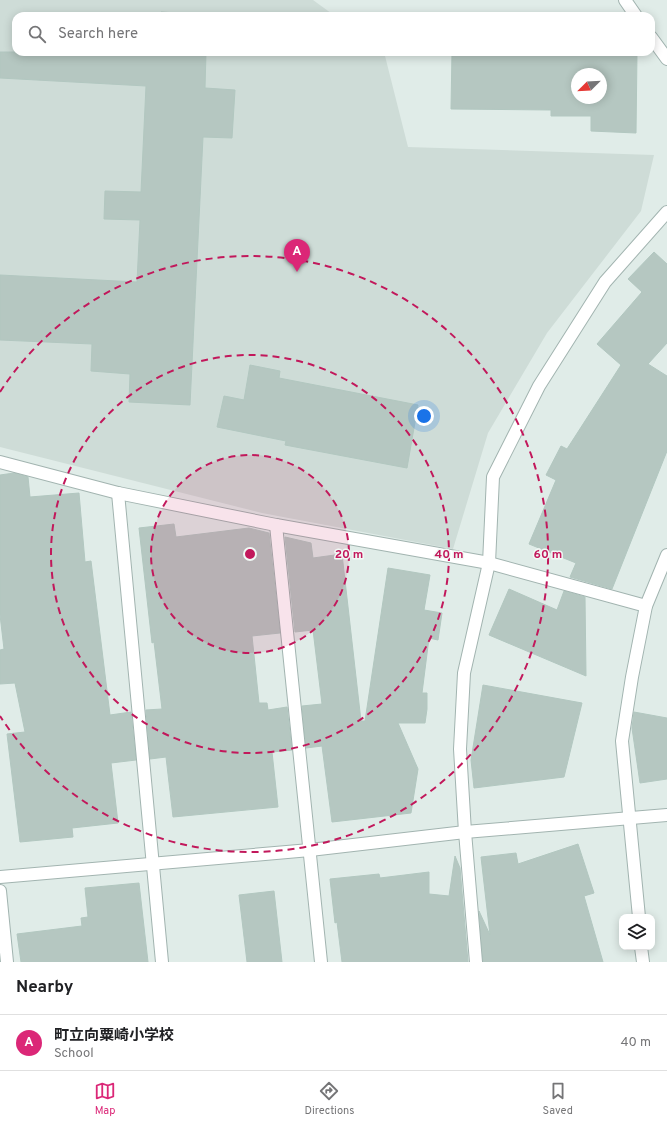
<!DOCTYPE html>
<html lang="en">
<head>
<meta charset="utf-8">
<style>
  :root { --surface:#fff; --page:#f2f2f2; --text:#202124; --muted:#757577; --line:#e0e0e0; --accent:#db2777 }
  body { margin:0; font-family:Overpass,"Noto Sans JP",sans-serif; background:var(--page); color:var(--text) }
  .controls { position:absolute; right:12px; bottom:12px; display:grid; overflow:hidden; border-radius:8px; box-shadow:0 2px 10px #0003 }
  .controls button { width:36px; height:36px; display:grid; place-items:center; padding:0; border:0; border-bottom:1px solid var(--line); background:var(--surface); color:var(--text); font:20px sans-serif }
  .compass { position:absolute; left:571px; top:68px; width:36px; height:36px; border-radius:50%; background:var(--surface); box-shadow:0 2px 10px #0003; rotate:246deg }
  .you { position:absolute; left:424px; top:416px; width:14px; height:14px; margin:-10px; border:3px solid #fff; border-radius:50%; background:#1a73e8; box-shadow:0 0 0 6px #1a73e833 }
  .badge { display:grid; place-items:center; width:26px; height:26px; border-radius:50%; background:var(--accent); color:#fff; font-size:13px; font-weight:700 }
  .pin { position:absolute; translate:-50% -33px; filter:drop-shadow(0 1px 2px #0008) }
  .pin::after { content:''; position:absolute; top:21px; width:14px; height:12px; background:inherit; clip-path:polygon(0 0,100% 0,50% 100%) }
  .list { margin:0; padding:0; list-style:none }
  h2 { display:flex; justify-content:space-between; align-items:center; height:52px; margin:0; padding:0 16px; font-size:17px }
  h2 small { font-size:13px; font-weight:400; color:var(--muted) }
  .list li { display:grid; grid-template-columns:26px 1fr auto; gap:12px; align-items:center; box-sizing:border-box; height:56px; padding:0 16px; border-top:1px solid var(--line) }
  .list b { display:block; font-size:15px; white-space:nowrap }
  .list p { margin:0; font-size:13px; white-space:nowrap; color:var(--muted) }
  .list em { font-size:13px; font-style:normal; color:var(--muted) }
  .icon { flex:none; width:22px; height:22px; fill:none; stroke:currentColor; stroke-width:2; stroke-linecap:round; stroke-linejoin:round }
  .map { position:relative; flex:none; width:667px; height:962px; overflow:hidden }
  .search { position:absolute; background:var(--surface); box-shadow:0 2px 10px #0003; left:12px; right:12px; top:12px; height:44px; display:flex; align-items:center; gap:10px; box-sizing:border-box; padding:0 14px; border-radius:12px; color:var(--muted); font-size:15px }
  .sheet { height:108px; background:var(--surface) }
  nav { display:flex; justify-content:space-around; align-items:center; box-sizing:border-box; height:56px; border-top:1px solid var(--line); background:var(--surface); font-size:11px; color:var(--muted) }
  nav a { display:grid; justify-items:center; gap:2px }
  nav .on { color:var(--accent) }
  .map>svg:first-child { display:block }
</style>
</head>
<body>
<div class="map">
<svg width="667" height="962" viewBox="0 0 667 962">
  <rect width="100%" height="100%" fill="#e0ece8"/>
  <!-- built -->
  <path fill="#cedcd7" d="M0,0H313L335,16H16V52H384L408,147L654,155L641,211L547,333L488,433L453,549L262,513L0,447Z"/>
  <!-- building -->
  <g fill="#b5c7c1" stroke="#b2c7c0" fill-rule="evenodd">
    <path d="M161,12L208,15V16H161Z"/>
    <path d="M0,52H206L205,88L235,90L232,138L203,137L190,405L129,402L130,374L91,371L92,344L0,340V275L137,282L140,220L104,219L105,191L141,192L146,86L0,78Z"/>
    <path d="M452,52H637L636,133L591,131V116H551V110L451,109ZM577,74H601V98H577Z"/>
    <path d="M654,252L667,264V343L648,364L667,376V451L612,589L570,577L576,563L529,544L556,480L546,475L561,446L567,449L621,365L597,344L642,292L628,279Z"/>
    <path d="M250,365L280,371L279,378L418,405L407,468L285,445L286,441L217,427L224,396L244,400Z"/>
    <path d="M14,473L28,477L30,497L79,493L85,562L91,561L110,715L131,712L136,760L111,763L118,823L72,828L73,837L20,842L7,734L25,732L15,683L0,684V650L4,649L0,615V475Z"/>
    <path d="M174,524L176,537L249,528L269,533L280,633L252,636L259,703H267L268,710L287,707L292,750L272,752L278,807L173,817L166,757L150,759L146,710L162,709L154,642L152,643L139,528Z"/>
    <path d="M285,537L311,543L313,558L342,554L361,721H365L388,568L430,575L424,610L442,613L438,640L429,638L422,693H427V709L425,723H398L418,769L411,813L332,822L322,746L306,748L302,706L322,704L313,630L295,632Z"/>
    <path d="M509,589L557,610L564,591L585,597L586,676L489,635Z"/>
    <path d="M483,685L582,703L564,777L474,788L471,760Z"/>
    <path d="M634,712L667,718V779L640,783L632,728Z"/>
    <path d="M578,844L594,893L584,896L603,962H483L479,911L490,935L481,857L516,853L518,864Z"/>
    <path d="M455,856L460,868L468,962H342L337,922L335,923L330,879L379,874L380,878L429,872V894L449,896Z"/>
    <path d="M139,883L148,962H21L17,934L82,926L81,918L88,917L85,888Z"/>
    <path d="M274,891L282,962H247L239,895Z"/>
  </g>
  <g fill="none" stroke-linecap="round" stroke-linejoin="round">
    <defs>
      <g id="minor">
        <path d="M625,0L636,16"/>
        <path d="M651,37L667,59"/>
        <path d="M0,462L118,493L276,525L489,563L646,606"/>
        <path d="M118,493L162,962"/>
        <path d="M276,525L321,962"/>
        <path d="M0,877L310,850L465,832L667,815"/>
        <path d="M0,891L7,962"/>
        <path d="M639,917L622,741L632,677L646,606L667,555"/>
        <path d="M641,947L643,962"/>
        <path d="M476,962L465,832L460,749L464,673L489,563L493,477L539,386L605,282L667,212"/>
      </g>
    </defs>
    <!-- minor casing -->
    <use href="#minor" stroke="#a2b4b0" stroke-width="14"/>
    <!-- minor -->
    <use href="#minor" stroke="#fff" stroke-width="12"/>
  </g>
  <!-- distance rings -->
  <circle cx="250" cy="554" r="99" fill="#c2185b" fill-opacity=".12"/>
  <g fill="none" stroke="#c2185b" stroke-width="2" stroke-dasharray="7 5">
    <circle cx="250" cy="554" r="99"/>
    <circle cx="250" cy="554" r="199"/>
    <path d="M0 392A298 298 0 1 1 0 716"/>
  </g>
  <circle cx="250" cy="554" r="6" fill="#c2185b" stroke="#f1f9f5" stroke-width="2"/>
  <g font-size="12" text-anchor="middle" font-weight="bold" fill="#c2185b" stroke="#f1f9f5" stroke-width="3" stroke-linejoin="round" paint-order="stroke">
    <text x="349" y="558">20 m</text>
    <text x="449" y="558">40 m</text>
    <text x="548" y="558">60 m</text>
  </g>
</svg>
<div class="controls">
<button><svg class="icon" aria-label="layers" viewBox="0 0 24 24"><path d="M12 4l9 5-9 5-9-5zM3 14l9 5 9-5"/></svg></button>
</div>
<svg class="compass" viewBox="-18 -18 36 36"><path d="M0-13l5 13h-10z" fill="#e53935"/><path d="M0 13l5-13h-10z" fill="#757577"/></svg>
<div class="you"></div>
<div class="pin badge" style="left:297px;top:272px">A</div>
<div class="search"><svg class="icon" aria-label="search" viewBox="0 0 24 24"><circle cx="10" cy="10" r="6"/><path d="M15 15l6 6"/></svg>Search here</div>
</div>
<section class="sheet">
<h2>Nearby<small></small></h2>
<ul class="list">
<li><span class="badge">A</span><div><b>町立向粟崎小学校</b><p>School</p></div><em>40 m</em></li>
</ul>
</section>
<nav>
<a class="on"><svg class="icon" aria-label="map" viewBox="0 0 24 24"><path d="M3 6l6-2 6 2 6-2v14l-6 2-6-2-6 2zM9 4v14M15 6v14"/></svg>Map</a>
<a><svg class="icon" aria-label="directions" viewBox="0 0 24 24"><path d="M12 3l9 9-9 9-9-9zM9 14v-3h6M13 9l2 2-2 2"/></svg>Directions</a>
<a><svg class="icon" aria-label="saved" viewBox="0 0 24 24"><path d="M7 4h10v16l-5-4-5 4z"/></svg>Saved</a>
</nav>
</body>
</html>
